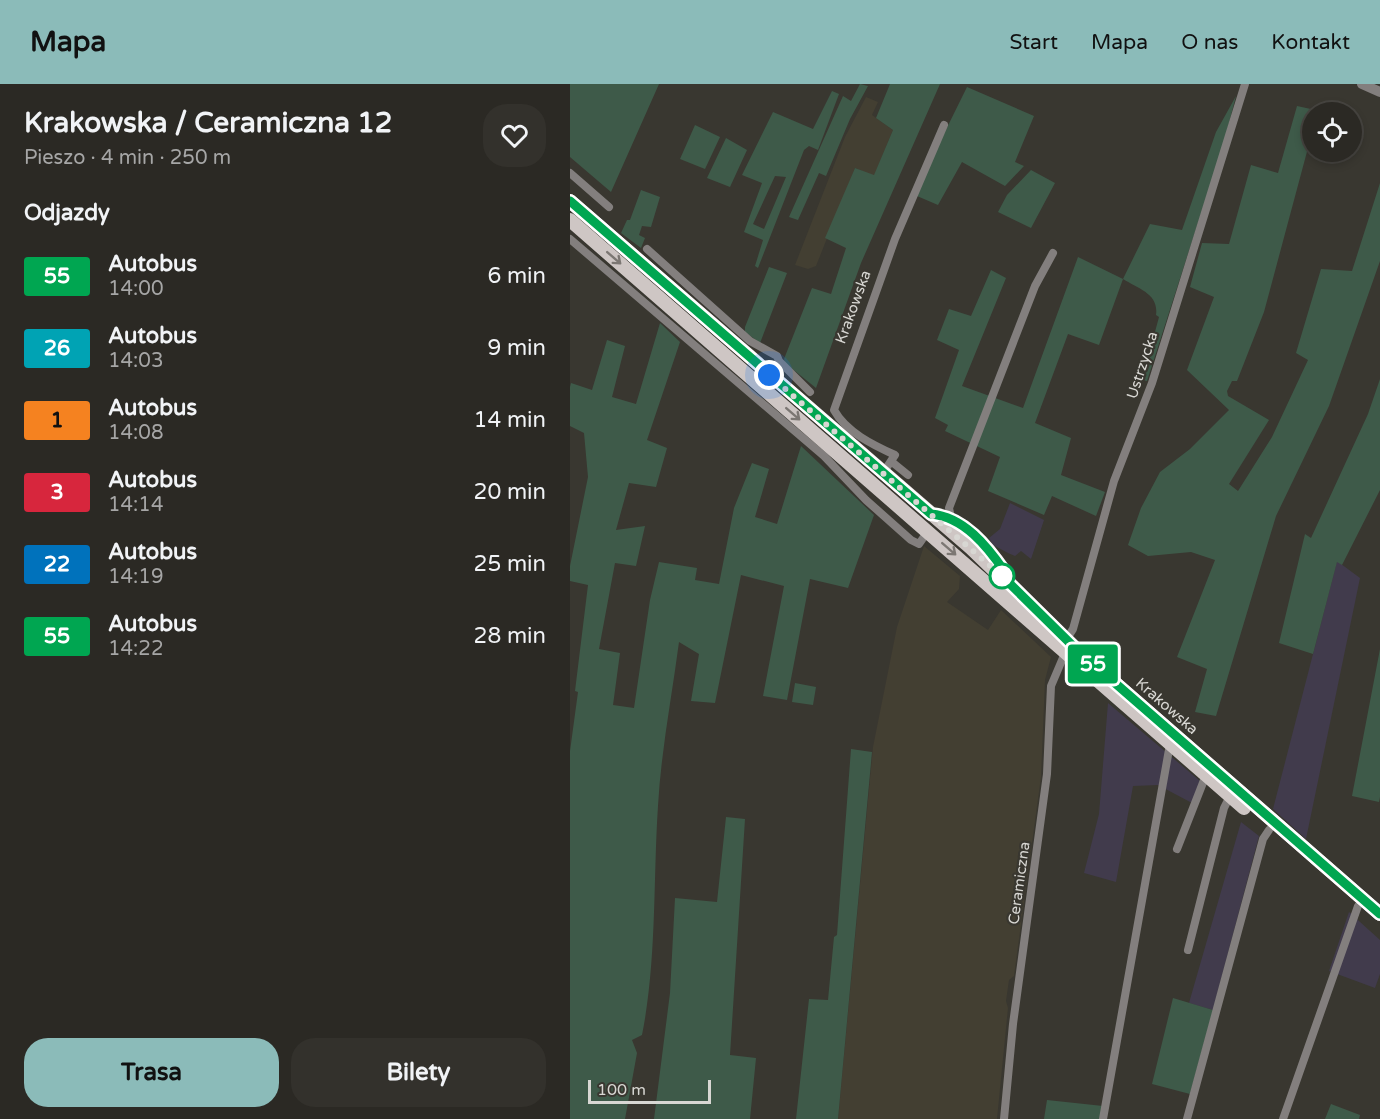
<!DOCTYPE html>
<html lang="pl">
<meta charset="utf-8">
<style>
:root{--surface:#2b2924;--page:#33312c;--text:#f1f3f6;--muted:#a6a6a6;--line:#474541;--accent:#8bbbb9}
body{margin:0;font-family:"Varela Round",sans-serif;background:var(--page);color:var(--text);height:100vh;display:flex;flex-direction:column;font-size:22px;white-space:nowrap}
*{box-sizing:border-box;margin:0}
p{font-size:20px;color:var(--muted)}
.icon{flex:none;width:33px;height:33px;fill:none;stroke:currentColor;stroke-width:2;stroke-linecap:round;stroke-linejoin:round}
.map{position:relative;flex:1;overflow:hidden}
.drawer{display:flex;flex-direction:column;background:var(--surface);width:570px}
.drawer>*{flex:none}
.badge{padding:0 12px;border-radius:4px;font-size:21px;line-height:39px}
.controls{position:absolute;left:732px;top:18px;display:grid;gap:12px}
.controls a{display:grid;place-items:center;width:60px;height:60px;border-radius:50%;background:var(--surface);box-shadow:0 3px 9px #0003,0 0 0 2px var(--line);font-size:30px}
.scale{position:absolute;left:18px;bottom:15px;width:123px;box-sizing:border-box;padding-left:6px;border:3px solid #d8d7d3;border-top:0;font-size:16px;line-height:21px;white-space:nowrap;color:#d8d7d3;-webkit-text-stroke:4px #393730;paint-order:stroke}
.you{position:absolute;width:30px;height:30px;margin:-15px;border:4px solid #fff;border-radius:50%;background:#1a73e8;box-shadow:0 0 0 9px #1a73e833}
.map>.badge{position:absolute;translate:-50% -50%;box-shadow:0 0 0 3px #fff}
h2{padding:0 24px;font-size:22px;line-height:54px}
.round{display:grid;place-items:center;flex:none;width:63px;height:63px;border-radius:24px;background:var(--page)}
.headline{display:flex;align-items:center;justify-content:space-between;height:102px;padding:0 24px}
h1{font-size:28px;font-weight:700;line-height:45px}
.primary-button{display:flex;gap:12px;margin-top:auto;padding:12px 24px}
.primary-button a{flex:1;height:69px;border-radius:24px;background:var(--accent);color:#111;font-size:24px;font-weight:700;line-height:69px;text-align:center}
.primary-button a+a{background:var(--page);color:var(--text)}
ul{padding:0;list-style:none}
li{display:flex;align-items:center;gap:18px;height:72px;padding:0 24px}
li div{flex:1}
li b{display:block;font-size:22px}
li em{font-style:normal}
li .badge{min-width:66px;font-weight:700;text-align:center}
header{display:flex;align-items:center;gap:36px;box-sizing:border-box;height:84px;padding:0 30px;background:var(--accent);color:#111}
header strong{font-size:28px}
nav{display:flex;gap:33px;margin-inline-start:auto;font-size:21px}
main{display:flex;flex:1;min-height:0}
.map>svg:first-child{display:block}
.commercial{fill:#413b4c}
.built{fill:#433f32}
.green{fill:#3e5a49;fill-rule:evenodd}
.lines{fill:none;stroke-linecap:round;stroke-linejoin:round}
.minor{stroke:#837f7e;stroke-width:8}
.tertiary{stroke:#837f7e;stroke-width:10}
.primary{stroke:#cec6c4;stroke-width:14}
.oneway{stroke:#7c7773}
.line-casing{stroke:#fff;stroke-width:14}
.line{stroke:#00a651;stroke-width:9}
.walk{stroke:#d8d7d3;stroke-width:6;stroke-dasharray:0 10.8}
.stop-dot{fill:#fff;stroke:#00a651;stroke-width:3}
.labels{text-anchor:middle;stroke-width:4.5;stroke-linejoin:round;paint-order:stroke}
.street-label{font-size:15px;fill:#d8d7d3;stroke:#393730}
</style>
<header>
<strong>Mapa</strong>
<nav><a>Start</a><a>Mapa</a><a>O nas</a><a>Kontakt</a></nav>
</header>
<main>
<section class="drawer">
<div class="headline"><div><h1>Krakowska / Ceramiczna 12</h1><p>Pieszo · 4 min · 250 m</p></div><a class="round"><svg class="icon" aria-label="heart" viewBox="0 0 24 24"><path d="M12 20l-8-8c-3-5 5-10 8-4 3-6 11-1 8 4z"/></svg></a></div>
<h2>Odjazdy</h2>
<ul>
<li><span class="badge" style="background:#00a651;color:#fff">55</span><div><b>Autobus</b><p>14:00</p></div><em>6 min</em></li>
<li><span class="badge" style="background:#00a3b4;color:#fff">26</span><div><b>Autobus</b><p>14:03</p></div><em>9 min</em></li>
<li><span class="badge" style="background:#f58220;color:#111">1</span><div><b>Autobus</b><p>14:08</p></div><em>14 min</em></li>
<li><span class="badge" style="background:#d7263d;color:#fff">3</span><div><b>Autobus</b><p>14:14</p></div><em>20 min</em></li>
<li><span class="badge" style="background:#0072bc;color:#fff">22</span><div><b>Autobus</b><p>14:19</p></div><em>25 min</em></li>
<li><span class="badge" style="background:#00a651;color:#fff">55</span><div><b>Autobus</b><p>14:22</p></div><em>28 min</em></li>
</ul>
<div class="primary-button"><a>Trasa</a><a>Bilety</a></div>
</section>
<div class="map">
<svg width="810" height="1035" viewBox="0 0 810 1035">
<rect width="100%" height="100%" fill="#393730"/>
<!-- commercial -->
<path class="commercial" d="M 440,419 L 474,436 L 461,475 L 451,467 L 445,472 L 438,469 L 423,461 L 419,454 L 430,445 Z
M 767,477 L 790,494 L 736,755 L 703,725 Z
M 538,619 L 630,697 L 622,719 L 588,701 L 563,702 L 546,798 L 514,789 L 529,730 Z
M 671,738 L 689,752 L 643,926 L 619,919 Z
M 779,828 L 810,856 L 810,890 L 805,904 L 759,887 Z"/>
<!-- built -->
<path class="built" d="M 296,13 L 308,18 L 302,31 L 323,46 L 304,92 L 285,84 L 246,182 L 238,185 L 225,181 L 275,53 Z
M 354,462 L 390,492 L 389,505 L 377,518 L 418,546 L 431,526 L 481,573 L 475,596 L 471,693 L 444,892 L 439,896 L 436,917 L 438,924 L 427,1035 L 268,1035 L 303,663 L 327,543 Z"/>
<!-- green -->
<path class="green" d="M 0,0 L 89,0 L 41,108 L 0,73 Z
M 290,0 L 298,2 L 280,35 L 256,92 L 249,89 L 228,136 L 219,133 L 273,12 L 281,17 Z
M 320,0 L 370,0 L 291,179 L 246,304 L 215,279 L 214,275 L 242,204 L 261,210 L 276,164 L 255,154 L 285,84 L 304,91 L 323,46 L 306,34 Z
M 397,3 L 464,32 L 445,78 L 454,82 L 435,102 L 392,78 L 368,121 L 347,112 L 361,76 Z
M 262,7 L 269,10 L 248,66 L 239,62 L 234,66 L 188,184 L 185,182 L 193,156 L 174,148 L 192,99 L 172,91 L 203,28 L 243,45 ZM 205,92 L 216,93 L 194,145 L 183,140 Z
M 666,12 L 654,58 L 577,297 L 572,296 L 589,233 L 586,231 C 589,210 569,205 553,195 L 529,261 L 498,250 L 465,339 L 501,354 L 491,391 L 535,408 L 526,432 L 482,412 L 474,431 L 418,407 L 430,373 L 375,347 L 378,341 L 365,334 L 389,266 L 367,256 L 379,225 L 401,232 L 421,186 L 436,194 L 392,302 L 453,324 L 508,173 L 553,195 L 580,140 L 612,146 L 646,48 Z
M 727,22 L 750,27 L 742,28 L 742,49 L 694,228 L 667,297 L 662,297 L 657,307 L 658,312 L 699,336 L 659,400 L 668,407 L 702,353 L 738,276 L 726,269 L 751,185 L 782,187 L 810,99 L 810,177 L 759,322 L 706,432 L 646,632 L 625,628 L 637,585 L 607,573 L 645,476 L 621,468 L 578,472 L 558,461 L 571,424 L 590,388 L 620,365 L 659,326 L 617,286 L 644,213 L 620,203 L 632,159 L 659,160 L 681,81 L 708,89 Z
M 125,41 L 150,53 L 135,85 L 110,75 Z
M 156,54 L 177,66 L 160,103 L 137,94 Z
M 461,86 L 485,99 L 461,144 L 428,128 L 437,111 Z
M 71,106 L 90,113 L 81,143 L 72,142 L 69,151 L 75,154 L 71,164 L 51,149 L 57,136 L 60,136 Z
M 199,183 L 217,189 L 190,259 L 175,248 L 175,243 Z
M 90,239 L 110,258 L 77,356 L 97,364 L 86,403 L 59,399 L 46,446 L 75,442 L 66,482 L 45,479 L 29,565 L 50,569 L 43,621 L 64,624 L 80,516 L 89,478 L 127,484 L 125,496 L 149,500 L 164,424 L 182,379 L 199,385 L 185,433 L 207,440 L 231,362 L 304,431 L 278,504 L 240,495 L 217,616 L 193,612 L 214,502 L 171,491 L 145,619 L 121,617 L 129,570 L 109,558 C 102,612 91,667 88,722 C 83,798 87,876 72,951 L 62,956 L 67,969 L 55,1035 L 0,1035 L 0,667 L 8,608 L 5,607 L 18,501 L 0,497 L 0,482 L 18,393 L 14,349 L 0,342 L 0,303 L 1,299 L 22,306 L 37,256 L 55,262 L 42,313 L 66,320 Z
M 810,295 L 810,406 L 772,481 L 767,478 L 743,570 L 709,559 L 735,450 L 741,454 L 798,330 Z
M 810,565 L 810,713 L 809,718 L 782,712 Z
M 225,599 L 246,603 L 243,621 L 222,618 Z
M 281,665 L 302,668 L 268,1035 L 226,1035 L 239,915 L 258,916 L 264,853 L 267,851 Z
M 156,733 L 175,735 L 160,971 L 186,974 L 180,1035 L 84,1035 L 100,909 L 105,814 L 147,818 Z
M 603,914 L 643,926 L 620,1010 L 582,1000 Z
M 477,1016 L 533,1022 L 530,1035 L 474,1035 Z
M 761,1020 L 790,1031 L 789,1035 L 755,1035 Z"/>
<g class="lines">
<!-- minor -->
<path class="minor" d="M 0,89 L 39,123
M 0,155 L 254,372 L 296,416 L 341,456 L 349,460 L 358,447
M 77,165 L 180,257 L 207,272 L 209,277 L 199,291
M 209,277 L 240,308
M 322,378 L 338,391
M 313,389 L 325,371 C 303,361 276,348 264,326 L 325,155 L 374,41
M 381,434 L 379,424 L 465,202 L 483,169
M 607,765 L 636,691
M 618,866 L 654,724 L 660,712
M 434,1035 L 443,940 L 477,690 L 481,602 L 495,569 L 496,556 L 503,545 L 544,397 L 582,299 L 675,0
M 533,1035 L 600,660
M 617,1035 L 693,755 L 699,746
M 713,1035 L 788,822"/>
<!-- tertiary -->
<path class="tertiary" d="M 792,0 L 810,8"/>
<!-- primary -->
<path class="primary" d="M 0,117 L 401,464 L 506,565 L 810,830
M 0,136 L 674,724"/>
</g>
<!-- one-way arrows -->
<defs><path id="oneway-shaft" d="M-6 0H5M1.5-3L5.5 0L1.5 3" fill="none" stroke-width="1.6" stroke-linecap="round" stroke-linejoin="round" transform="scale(1.5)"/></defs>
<g class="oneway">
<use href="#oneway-shaft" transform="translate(44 174) rotate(41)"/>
<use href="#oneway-shaft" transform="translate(223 330) rotate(41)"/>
<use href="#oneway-shaft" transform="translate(379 465) rotate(41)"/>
</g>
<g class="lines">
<!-- line casing -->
<g class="line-casing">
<path id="line" d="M 0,117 L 361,430 C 394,433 417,462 435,488 L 432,492 L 506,565 L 810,830"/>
</g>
<!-- line -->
<use href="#line" class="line"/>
<!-- walk -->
<path class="walk" d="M 199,291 L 432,492"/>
</g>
<!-- markers -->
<circle class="stop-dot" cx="432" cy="492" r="12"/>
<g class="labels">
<!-- street labels -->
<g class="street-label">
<text transform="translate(283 223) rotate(-70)" y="5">Krakowska</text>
<text transform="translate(572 281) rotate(-72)" y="5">Ustrzycka</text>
<text transform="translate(597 622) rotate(41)" y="5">Krakowska</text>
<text transform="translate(449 799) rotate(-82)" y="5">Ceramiczna</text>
</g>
</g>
</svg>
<div class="controls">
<a><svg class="icon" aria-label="locate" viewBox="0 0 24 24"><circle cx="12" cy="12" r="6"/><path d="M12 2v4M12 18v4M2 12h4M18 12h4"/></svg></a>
</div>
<div class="scale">100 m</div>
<div class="you" style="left:199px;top:291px"></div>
<b class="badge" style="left:523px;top:580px;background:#00a651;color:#fff">55</b>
</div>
</main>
